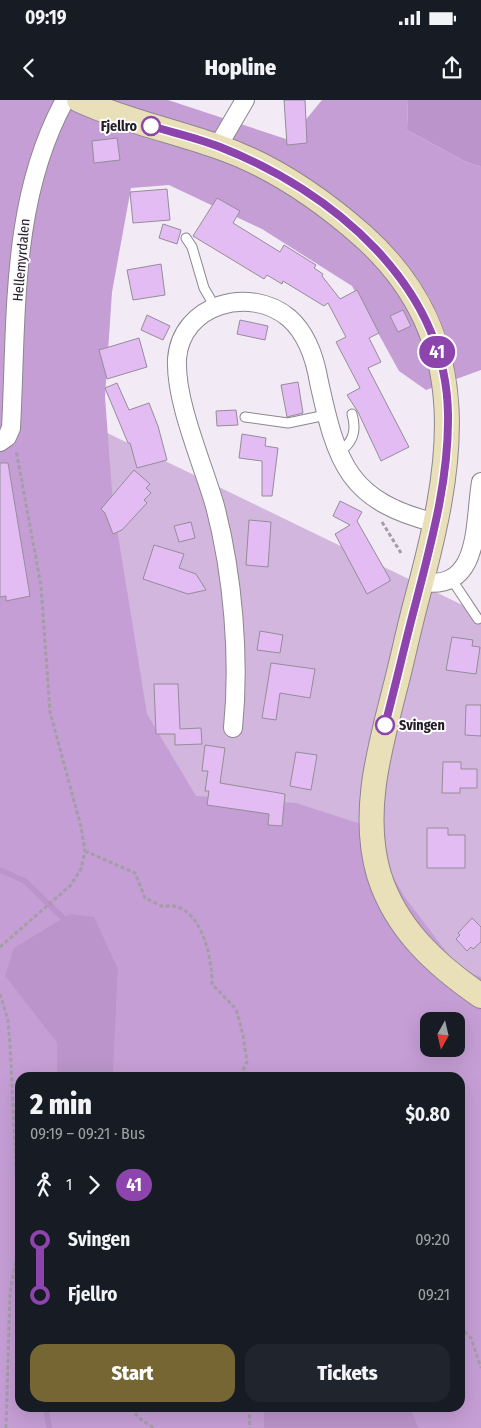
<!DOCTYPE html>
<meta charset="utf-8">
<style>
:root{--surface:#171b24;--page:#20242c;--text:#f1f3f6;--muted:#9ea1a6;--accent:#766634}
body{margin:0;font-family:"Fira Sans Condensed",sans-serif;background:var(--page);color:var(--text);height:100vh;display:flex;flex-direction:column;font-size:19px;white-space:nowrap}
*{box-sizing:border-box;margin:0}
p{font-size:16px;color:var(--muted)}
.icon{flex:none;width:28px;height:28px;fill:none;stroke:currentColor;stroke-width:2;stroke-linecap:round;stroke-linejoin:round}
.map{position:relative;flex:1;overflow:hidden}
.details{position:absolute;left:15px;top:972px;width:450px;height:340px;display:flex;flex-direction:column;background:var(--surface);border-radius:15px;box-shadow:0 5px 20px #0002}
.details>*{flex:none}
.badge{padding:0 10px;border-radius:16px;font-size:18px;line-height:32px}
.needle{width:32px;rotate:188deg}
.tools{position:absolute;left:420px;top:912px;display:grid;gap:10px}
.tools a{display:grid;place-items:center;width:45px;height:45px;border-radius:10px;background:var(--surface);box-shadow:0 5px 20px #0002;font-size:25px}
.map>.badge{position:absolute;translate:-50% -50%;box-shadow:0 0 0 2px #fff}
.legs{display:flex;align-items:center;gap:8px;height:55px;padding:0 15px;font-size:16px}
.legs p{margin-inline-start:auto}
.overview{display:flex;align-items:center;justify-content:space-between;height:85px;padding:0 15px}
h1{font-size:28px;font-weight:800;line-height:38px}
.button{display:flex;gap:10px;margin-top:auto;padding:10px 15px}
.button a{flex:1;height:58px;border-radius:15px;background:var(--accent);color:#fff;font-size:20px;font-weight:800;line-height:58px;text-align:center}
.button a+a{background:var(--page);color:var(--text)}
ul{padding:0 15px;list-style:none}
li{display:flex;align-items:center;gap:18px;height:55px;font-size:19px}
li i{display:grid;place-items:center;width:8px;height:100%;margin:0 6px;background:currentColor}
li i::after{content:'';width:12px;height:12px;margin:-6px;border:4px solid;border-radius:50%;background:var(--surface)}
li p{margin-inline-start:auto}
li:first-child i{background:linear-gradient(#0000 50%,currentColor 0)}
li:last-child i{background:linear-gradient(currentColor 50%,#0000 0)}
.status{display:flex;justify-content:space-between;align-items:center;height:35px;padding:0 25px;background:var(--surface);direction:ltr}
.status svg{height:14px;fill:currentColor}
header{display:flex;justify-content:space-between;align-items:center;height:65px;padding:0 15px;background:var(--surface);font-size:22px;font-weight:800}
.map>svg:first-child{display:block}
.green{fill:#d2b6de;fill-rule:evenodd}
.forest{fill:#c59ed5;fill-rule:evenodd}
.water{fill:#ba94ca}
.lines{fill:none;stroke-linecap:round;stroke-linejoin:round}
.stream{stroke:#ba94ca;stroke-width:5.5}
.building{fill:#e3bcf4;stroke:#948d97}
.lane-casing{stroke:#8d8690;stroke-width:11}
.street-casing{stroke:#8d8690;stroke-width:20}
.secondary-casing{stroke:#8d8690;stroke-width:26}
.path{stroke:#a39ea6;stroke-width:3;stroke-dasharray:4 2.5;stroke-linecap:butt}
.lane{stroke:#fff;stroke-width:9}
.street{stroke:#fff;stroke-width:18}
.secondary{stroke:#e9e0ba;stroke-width:24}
.line-1-casing{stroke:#fff;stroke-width:11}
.line-1{stroke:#8e44ad;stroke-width:8}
.stop-1-dot{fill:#fff;stroke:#8e44ad;stroke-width:2.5}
.labels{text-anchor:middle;stroke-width:4;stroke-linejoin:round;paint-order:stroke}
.stop-label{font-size:14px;font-weight:bold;fill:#222024;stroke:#fdfafe;text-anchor:end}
.street-label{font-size:14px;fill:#222024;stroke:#fdfafe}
</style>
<div class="status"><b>09:19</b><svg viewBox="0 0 49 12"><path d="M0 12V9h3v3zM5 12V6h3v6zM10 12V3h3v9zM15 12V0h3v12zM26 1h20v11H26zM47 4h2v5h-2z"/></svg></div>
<header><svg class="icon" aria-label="back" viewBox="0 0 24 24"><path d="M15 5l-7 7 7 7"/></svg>Hopline<svg class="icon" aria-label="share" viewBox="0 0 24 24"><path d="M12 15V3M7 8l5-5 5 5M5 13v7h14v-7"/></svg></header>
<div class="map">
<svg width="481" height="1328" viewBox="0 0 481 1328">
<rect width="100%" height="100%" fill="#f2ebf5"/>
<!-- green -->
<path class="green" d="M 0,281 L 481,514 L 481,1328 L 0,1328 ZM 429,921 L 456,921 L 456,949 L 429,949 ZM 20,978 L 460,978 L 460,1308 L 20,1308 Z"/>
<!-- forest -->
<path class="forest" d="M 0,0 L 168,0 L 289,40 L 322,0 L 408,0 L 407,30 L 466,62 L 481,67 L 481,270 L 426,290 L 399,271 L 352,186 L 262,129 L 169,85 L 131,88 L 112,192 L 105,297 L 113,404 L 147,614 L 196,696 L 296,703 L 364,725 L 404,796 L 460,870 L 481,877 L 481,1328 L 419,1328 L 410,1308 L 460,1308 L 460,978 L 113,977 L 118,869 L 70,814 L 5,876 L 57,943 L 57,977 L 20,978 L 20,1308 L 264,1308 L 264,1328 L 0,1328 ZM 429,921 L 456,921 L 456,949 L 429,949 Z"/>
<!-- water -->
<path class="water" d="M 408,0 L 481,0 L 481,67 L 466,62 L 407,30 Z
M 70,814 L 94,817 L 118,869 L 113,977 L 57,977 L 57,943 L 5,876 L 14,848 Z
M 264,1308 L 410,1308 L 419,1328 L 264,1328 Z"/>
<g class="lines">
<!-- stream -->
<path class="stream" d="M 0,770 L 25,781 L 64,819
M 46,1308 L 49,1328"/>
</g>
<!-- building -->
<path class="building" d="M 284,0 L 305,0 L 307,43 L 287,45 Z
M 117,38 L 120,60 L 94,63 L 92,41 Z
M 167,89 L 170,120 L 133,123 L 130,92 Z
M 217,98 L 240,111 L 233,123 L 280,152 L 284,145 L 316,165 L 314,168 L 323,174 L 322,176 L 340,199 L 357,190 L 379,233 L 369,238 L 381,262 L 368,268 L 409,347 L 381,361 L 358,312 L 347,295 L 360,288 L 336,242 L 346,237 L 328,203 L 324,206 L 283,181 L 282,184 L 267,175 L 264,179 L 193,136 Z
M 163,124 L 181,130 L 177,144 L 159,138 Z
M 161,164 L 165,195 L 133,200 L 127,170 Z
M 403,210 L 411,226 L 398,232 L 390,216 Z
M 147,215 L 170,226 L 163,240 L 141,230 Z
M 240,220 L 268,226 L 265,240 L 237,234 Z
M 139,238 L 147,267 L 107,279 L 99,250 Z
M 298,282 L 303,313 L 287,317 L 281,285 Z
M 117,283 L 129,310 L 149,303 L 158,326 L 167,360 L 137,368 L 130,343 L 128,343 L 105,288 Z
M 236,310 L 238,325 L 217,326 L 216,311 Z
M 242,334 L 266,338 L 265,346 L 278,348 L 272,396 L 262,396 L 262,361 L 239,358 Z
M 0,363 L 8,363 L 30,496 L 6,501 L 6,496 L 0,497 Z
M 134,370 L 150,384 L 146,388 L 151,393 L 144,400 L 147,403 L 122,430 L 113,434 L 105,413 L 101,409 Z
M 340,401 L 362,412 L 357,421 L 390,479 L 390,481 L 367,494 L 335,434 L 350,425 L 333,416 Z
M 249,420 L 271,422 L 268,467 L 246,465 Z
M 191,422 L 195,438 L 179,442 L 174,426 Z
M 154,445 L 184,454 L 179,468 L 196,474 L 206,490 L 188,494 L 143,479 Z
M 260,531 L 283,535 L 280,553 L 257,550 Z
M 452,537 L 473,540 L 472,546 L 480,547 L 476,574 L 446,570 Z
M 271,563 L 315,569 L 310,598 L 280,593 L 276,620 L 262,618 Z
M 154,584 L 178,584 L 180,629 L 201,628 L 202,644 L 175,645 L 175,634 L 156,634 Z
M 466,605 L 481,605 L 481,636 L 465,635 Z
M 205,645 L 225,648 L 220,683 L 285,694 L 282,726 L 268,725 L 269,714 L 207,705 L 209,691 L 205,691 L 208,671 L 202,671 Z
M 296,652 L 317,655 L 311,690 L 290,686 Z
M 443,662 L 461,662 L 461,669 L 477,669 L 477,688 L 460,688 L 460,693 L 442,693 Z
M 427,728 L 448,728 L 448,735 L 465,735 L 465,768 L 427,768 Z
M 472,818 L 481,827 L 481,842 L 473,849 L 471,847 L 467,851 L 456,839 L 460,835 L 458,833 Z"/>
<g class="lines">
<!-- lane casing -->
<g class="lane-casing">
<path id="lane" d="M 186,138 L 192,147 L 204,188 L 215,207
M 245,317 L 288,323 L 326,315
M 337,353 C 353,344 357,331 352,314
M 452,480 L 478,519"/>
</g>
<!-- street casing -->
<g class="street-casing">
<path id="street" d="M 218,46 L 245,0
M 0,342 L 7,337 L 11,328 C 17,217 10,100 65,0
M 422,482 C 481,491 474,424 481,382
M 233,628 C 240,558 233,475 215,406 C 203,364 175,302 177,259 C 181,204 250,185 289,218 C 307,234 315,258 319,282 C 337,364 348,401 436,423"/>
</g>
<!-- secondary casing -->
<g class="secondary-casing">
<path id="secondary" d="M 79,0 C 123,20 170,30 216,46 C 270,64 321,99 363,136 C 479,240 452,369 416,502 C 408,532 402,562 394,592 C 379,651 361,714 379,775 C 396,829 436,865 481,896"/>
</g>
<!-- path -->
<path class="path" d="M 382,422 L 401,453
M 85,751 L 135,773 L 145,798 C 150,800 156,804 162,806 C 166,807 170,805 174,806 C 203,812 212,859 212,884 L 236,909 L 243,935 L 247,962 L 239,978
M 0,847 L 71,785 L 81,769 L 85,751 L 81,727 L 50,612 L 41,486 L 16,350
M 0,894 L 8,920 L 10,945 L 20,1146
M 460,1227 L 471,1238 L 481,1268
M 131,1308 L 139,1318 L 154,1328
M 249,1308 L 250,1328
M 6,1328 L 10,1193 L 19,1145"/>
<!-- lane -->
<use href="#lane" class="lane"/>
<!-- street -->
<use href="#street" class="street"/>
<!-- secondary -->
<use href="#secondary" class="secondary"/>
</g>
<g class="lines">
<!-- line-1 casing -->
<g class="line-1-casing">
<path id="line-1" d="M 151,26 C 174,33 198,38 220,47 C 332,91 446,185 448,314 C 449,378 432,440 416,502 C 405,543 396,584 385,625"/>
</g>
<!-- line-1 -->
<use href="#line-1" class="line-1"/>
</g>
<!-- markers -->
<g class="stop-1-dot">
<circle cx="151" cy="26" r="9"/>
<circle cx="385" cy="625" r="9"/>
</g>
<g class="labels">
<!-- stop labels -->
<g class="stop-label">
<text x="137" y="31">Fjellro</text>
<text x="399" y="630" text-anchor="start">Svingen</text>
</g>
<!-- street labels -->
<g class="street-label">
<text transform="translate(21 160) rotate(-85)" y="5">Hellemyrdalen</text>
</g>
</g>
</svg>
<div class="tools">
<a><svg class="needle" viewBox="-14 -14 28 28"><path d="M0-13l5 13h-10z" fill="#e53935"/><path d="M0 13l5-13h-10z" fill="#9ea1a6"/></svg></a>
</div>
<b class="badge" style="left:437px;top:252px;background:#8e44ad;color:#fff">41</b>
<section class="details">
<div class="overview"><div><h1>2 min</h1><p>09:19 – 09:21 · Bus</p></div><b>$0.80</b></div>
<div class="legs"><svg class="icon" aria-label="walk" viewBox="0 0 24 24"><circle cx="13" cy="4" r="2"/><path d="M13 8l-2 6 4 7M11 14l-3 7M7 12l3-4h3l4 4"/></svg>1<svg class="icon" aria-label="forward" viewBox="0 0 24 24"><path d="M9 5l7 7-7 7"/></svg><b class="badge" style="background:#8e44ad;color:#fff">41</b></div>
<ul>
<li><i style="color:#8e44ad"></i><b>Svingen</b><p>09:20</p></li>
<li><i style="color:#8e44ad"></i><b>Fjellro</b><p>09:21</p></li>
</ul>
<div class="button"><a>Start</a><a>Tickets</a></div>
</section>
</div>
